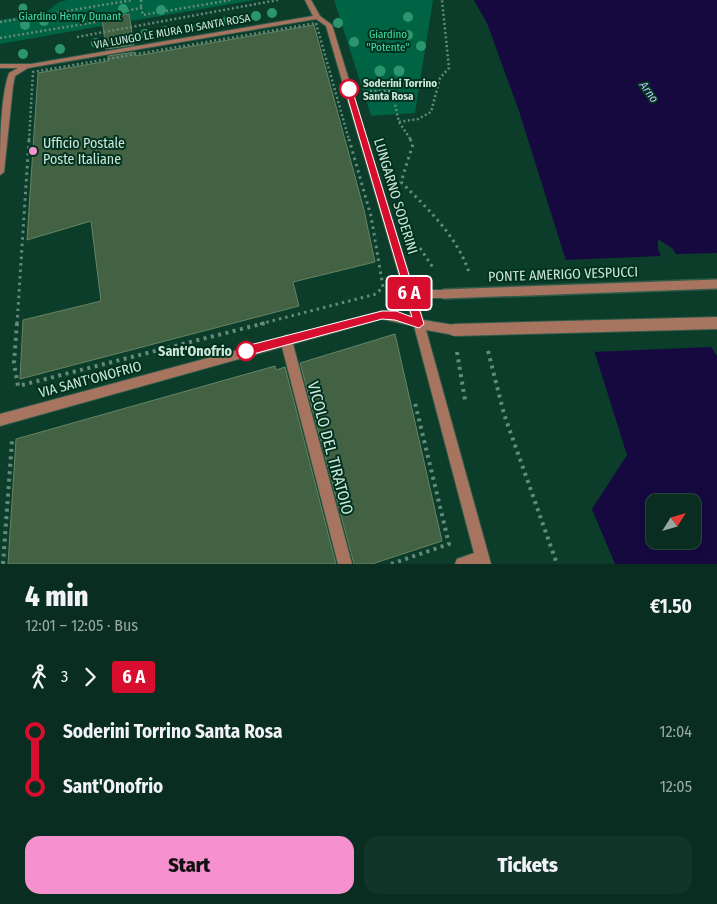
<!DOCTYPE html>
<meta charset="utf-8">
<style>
:root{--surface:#092d20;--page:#123529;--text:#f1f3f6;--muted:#99a8a5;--line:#29493e;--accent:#f790ce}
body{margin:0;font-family:"Fira Sans Condensed",sans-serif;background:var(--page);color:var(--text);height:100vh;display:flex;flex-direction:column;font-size:19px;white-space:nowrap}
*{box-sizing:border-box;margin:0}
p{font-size:16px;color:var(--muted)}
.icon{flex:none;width:28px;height:28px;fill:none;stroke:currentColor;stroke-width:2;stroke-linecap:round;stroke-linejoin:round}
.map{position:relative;height:564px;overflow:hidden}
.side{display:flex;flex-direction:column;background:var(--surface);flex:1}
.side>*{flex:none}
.badge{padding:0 10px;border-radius:4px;font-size:18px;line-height:32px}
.needle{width:32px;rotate:53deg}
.buttons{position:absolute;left:646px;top:494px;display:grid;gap:10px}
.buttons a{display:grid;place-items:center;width:55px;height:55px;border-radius:10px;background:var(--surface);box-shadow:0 2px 12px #0003,0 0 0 1px var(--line);font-size:25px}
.map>.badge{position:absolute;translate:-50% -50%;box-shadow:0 0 0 2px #fff}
.legs{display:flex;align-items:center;gap:8px;height:55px;padding:0 25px;font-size:16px}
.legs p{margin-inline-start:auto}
.summary{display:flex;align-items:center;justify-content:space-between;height:85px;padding:0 25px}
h1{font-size:28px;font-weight:800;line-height:38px}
.cta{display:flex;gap:10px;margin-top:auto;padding:10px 25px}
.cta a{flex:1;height:58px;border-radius:15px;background:var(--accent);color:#111;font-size:20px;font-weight:800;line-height:58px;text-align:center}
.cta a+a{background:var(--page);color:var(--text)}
ul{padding:0 25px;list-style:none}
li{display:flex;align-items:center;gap:18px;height:55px;font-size:19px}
li i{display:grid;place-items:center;width:8px;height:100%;margin:0 6px;background:currentColor}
li i::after{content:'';width:12px;height:12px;margin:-6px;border:4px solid;border-radius:50%;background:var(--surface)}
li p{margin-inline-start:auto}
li:first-child i{background:linear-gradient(#0000 50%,currentColor 0)}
li:last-child i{background:linear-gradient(currentColor 50%,#0000 0)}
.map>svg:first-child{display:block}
.green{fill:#006344}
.water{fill:#150940;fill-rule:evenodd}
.pier{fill:#0c3c2a}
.building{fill:#436143;stroke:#658564}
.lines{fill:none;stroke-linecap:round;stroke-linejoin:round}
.minor-casing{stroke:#2f5b4a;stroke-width:2}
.path-far2{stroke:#658a7b;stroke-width:2.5;stroke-dasharray:2 2.5;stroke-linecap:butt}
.path-far1{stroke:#658a7b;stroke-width:3;stroke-dasharray:2.5 4;stroke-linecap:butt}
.path{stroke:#658a7b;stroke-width:4;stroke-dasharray:3 4.5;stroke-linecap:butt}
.minor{fill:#a7745f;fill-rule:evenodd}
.minor-bridge-far1-casing{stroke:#2f5b4a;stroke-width:12;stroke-linecap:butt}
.minor-bridge-casing{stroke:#2f5b4a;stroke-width:14;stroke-linecap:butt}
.minor-bridge-far1{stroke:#a7745f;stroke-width:9}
.minor-bridge{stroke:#a7745f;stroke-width:12}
.tree{fill:#2b966e}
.line-1{fill:#d70e2d;stroke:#fff}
.stop-1-dot{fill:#fff;stroke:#d70e2d;stroke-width:2.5}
.poi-dot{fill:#f790ce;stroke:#003220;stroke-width:2}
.labels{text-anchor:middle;stroke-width:4;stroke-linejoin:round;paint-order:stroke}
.far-park-label{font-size:11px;fill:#44dfa6;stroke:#003220}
.far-street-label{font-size:11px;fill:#cee6d9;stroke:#003220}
.far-stop-label{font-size:11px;font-weight:bold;fill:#cee6d9;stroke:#003220;text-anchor:start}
.far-water-label{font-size:12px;font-style:italic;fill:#bfc0f6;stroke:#003220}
.poi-label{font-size:14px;fill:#cee6d9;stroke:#003220;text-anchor:start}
.street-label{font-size:14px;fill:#cee6d9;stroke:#003220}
.stop-label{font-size:14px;font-weight:bold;fill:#cee6d9;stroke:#003220;text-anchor:end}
.near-street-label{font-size:16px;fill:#cee6d9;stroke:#003220}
</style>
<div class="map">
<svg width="717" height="564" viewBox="0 0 717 564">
<rect width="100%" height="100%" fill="#0c3c2a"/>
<!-- green -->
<path class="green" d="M 67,0 L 255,0 L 131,21 L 129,14 L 102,19 L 102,26 L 0,44 L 0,20 L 45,13 L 59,2 Z
M 334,0 L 433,0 L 415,113 L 371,116 Z"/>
<!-- water -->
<path class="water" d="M 474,0 L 717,0 L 717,564 L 615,564 L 592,509 L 627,455 L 519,111 L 487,23 ZM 655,502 L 692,502 L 692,540 L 655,540 Z"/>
<!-- pier -->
<path class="pier" d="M 658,239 L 672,248 L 676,254 L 717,253 L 717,356 L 711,347 L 592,352 L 563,260 L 661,256 L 658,249 Z"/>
<!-- building -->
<path class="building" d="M 129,14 L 134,45 L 106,49 L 102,19 Z
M 314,25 L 364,210 L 375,262 L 293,282 L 299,306 L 20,379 L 23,320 L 101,301 L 91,221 L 27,240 L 38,73 L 108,61 L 108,56 L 135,52 L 136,56 Z
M 395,334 L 442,541 L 372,564 L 354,564 L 300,363 Z
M 275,366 L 276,370 L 285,367 L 336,564 L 8,564 L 16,439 Z"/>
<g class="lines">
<!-- minor casing -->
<g class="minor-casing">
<path id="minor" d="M 305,0 L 311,0 L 320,16 L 332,25 L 414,290 L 443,290 L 447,291 L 448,294 L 447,297 L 443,298 L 416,298 L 423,320 L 454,325 L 458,327 L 459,330 L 458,333 L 454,335 L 426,330 L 491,564 L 455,564 L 457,559 L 474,553 L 414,326 L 382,319 L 293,344 L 352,564 L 338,564 L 282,347 L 0,426 L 0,414 L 282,338 L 286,335 L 288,336 L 382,311 L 411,316 L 326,26 L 316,19 L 28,68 L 15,76 L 13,86 L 4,172 L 0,175 C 0,148 0,98 9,73 L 18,68 L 0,68 L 0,64 L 31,64 L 313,16 Z"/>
</g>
<!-- path-far2 -->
<path class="path-far2" d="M 141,0 L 141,8
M 0,22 L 133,0
M 77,37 L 278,0
M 0,38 L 96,22 L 95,17 L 141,8 L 143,15 L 231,0
M 370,91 L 392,91 L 399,122 L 411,140
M 399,122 L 418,119 L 431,112 L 440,78 L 449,68 L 442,0
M 29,140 L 33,72 L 316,23 L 349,140"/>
<!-- path-far1 -->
<path class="path-far1" d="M 410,139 L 413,144 L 401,182 C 428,209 456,235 469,272
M 420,248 L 434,269
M 17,324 L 29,139
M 260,324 L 376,294 L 383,287 L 371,216 L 349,139"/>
<!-- path -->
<path class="path" d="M 17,323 L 14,363 L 18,386 L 265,323
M 488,351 L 504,414 L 557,564
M 457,352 L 465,400
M 3,564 L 12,440
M 391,564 L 449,544 L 415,403"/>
<!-- minor -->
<use href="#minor" class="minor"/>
<!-- minor-bridge-far1 casing -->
<g class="minor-bridge-far1-casing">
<path id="minor-bridge-far1" d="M 443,294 L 717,284
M 685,324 L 717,323"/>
</g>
<!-- minor-bridge casing -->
<g class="minor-bridge-casing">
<path id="minor-bridge" d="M 454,330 L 717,323"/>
</g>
<!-- minor-bridge-far1 -->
<use href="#minor-bridge-far1" class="minor-bridge-far1"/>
<!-- minor-bridge -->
<use href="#minor-bridge" class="minor-bridge"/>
</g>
<!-- trees -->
<g class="tree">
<circle cx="23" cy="8" r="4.5"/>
<circle cx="123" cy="9" r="5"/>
<circle cx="161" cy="10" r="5"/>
<circle cx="272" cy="13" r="5"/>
<circle cx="256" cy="16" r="5"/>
<circle cx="408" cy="17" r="5"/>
<circle cx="44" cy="21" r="5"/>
<circle cx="227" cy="21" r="5"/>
<circle cx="338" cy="23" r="5"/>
<circle cx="25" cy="25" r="5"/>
<circle cx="199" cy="26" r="5"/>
<circle cx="166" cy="31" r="5"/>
<circle cx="145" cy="34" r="5"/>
<circle cx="408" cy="35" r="5"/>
<circle cx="126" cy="38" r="5"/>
<circle cx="354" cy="42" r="5"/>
<circle cx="96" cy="43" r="5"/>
<circle cx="421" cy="46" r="5"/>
<circle cx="60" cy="49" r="5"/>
<circle cx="23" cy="54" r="5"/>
<circle cx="380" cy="71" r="5.5"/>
<circle cx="399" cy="71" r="5.5"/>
</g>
<!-- line-1 -->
<path class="line-1" d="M 349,87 L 352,89 L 424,324 L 419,328 L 395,320 L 382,319 L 246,356 L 242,355 L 242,348 L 246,346 L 382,311 L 396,311 L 412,317 L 345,89 Z"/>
<!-- markers -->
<g class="stop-1-dot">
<circle cx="349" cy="89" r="9"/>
<circle cx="246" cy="351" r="9"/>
</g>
<circle class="poi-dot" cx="33" cy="151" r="5"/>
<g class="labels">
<!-- far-park labels -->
<g class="far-park-label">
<text x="70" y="20">Giardino Henry Dunant</text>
<text x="388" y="38">Giardino<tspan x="388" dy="13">"Potente"</tspan></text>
</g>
<!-- far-street labels -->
<g class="far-street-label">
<text transform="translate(172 31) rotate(-10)" y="4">VIA LUNGO LE MURA DI SANTA ROSA</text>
</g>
<!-- far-stop labels -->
<g class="far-stop-label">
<text x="363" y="87">Soderini Torrino<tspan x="363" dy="13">Santa Rosa</tspan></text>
</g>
<!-- far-water labels -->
<g class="far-water-label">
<text transform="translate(649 92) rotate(54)" y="4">Arno</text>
</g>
<!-- poi labels -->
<g class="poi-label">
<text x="43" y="148">Ufficio Postale<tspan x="43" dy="16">Poste Italiane</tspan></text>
</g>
<!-- street labels -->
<g class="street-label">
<text transform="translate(396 196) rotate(73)" y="5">LUNGARNO SODERINI</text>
<text transform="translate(563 274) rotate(-2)" y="5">PONTE AMERIGO VESPUCCI</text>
<text transform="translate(90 379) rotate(-15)" y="5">VIA SANT'ONOFRIO</text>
</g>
<!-- stop labels -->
<g class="stop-label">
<text x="232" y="356">Sant'Onofrio</text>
</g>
<!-- near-street labels -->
<g class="near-street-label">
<text transform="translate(331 448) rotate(75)" y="6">VICOLO DEL TIRATOIO</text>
</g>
</g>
</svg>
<div class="buttons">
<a><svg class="needle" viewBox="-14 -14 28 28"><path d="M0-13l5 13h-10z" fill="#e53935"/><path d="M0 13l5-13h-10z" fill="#99a8a5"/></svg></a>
</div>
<b class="badge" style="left:409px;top:293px;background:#d70e2d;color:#fff">6 A</b>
</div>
<section class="side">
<div class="summary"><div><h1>4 min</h1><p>12:01 – 12:05 · Bus</p></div><b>€1.50</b></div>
<div class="legs"><svg class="icon" aria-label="walk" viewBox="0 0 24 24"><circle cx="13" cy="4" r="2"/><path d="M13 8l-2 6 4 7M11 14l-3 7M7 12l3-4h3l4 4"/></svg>3<svg class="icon" aria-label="forward" viewBox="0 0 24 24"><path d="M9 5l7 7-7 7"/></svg><b class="badge" style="background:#d70e2d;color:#fff">6 A</b></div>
<ul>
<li><i style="color:#d70e2d"></i><b>Soderini Torrino Santa Rosa</b><p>12:04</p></li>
<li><i style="color:#d70e2d"></i><b>Sant'Onofrio</b><p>12:05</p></li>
</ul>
<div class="cta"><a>Start</a><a>Tickets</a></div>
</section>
